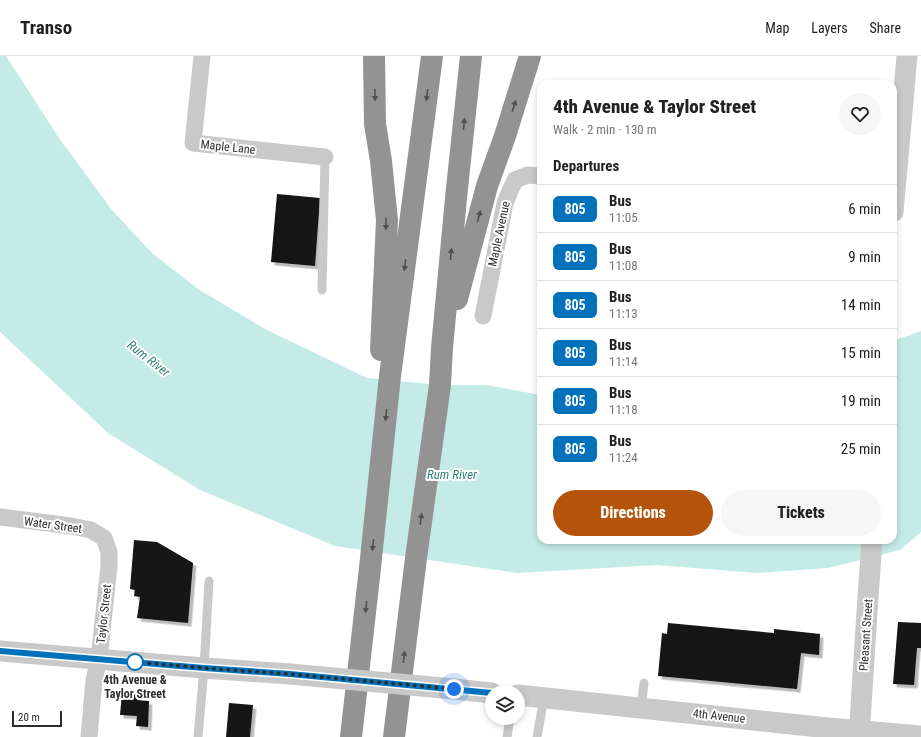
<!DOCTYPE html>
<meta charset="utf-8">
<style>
:root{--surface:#fff;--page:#f6f6f6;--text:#222;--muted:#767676;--line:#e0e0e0;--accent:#b45309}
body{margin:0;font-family:"Roboto Condensed",sans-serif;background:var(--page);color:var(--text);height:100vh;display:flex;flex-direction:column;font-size:15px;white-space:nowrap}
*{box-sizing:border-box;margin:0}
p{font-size:13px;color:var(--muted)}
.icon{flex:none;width:22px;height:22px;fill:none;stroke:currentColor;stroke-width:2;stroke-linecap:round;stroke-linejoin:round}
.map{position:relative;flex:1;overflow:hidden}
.drawer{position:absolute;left:537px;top:24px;width:360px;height:464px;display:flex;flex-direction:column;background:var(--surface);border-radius:12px;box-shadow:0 2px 6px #0003}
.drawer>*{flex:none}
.badge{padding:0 8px;border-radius:6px;font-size:14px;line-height:26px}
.tools{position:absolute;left:485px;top:629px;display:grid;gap:8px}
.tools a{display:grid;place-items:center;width:40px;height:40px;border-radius:50%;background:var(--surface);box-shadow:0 2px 6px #0003;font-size:20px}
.scale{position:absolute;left:12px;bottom:10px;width:50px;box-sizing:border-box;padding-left:4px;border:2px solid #2c2c2c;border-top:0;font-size:11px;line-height:14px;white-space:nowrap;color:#2c2c2c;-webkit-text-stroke:3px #fff;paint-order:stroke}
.you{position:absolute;width:20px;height:20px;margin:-10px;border:3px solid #fff;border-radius:50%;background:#1a73e8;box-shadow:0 0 0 6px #1a73e833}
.map>.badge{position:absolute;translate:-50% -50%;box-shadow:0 0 0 2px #fff}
h2{padding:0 16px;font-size:15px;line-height:36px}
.round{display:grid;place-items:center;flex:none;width:42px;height:42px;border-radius:21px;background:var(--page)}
.summary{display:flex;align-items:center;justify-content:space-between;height:68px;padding:0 16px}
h1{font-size:19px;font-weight:800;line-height:30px}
.action{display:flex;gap:8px;margin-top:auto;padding:8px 16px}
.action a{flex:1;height:46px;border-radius:24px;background:var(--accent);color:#fff;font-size:16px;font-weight:800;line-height:46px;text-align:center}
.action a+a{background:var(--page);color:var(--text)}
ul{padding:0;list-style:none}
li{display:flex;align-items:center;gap:12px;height:48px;padding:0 16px;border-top:1px solid var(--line)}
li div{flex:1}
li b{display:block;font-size:15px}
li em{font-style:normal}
li .badge{min-width:44px;font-weight:700;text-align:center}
header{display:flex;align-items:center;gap:24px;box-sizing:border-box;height:56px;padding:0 20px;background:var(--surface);border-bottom:1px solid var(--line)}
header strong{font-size:19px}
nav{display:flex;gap:22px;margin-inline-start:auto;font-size:14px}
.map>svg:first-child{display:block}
.water{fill:#c4ebe8}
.building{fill:#131313;filter:url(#shadow)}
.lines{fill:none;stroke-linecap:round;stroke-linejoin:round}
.service{stroke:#c9c9c9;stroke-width:9}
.minor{stroke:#c9c9c9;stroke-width:17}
.tertiary{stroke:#c9c9c9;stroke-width:21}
.motorway{stroke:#939393;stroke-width:22}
.tertiary-bridge{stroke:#c9c9c9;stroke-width:21}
.oneway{fill:#505050}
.line-casing{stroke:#fff;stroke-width:9}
.line{stroke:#0072bc;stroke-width:6}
.walk{stroke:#2c2c2c;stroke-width:4;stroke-dasharray:0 7.2}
.stop-dot{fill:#fff;stroke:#0072bc;stroke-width:2}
.labels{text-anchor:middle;stroke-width:4;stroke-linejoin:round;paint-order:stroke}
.street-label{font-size:12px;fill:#2c2c2c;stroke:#fff}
.stop-label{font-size:12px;font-weight:bold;fill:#2c2c2c;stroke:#fff}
.water-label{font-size:13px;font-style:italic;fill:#35827c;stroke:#fff}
</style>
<header>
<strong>Transo</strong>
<nav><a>Map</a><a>Layers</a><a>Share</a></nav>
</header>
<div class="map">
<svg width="921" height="681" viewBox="0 0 921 681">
<defs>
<filter id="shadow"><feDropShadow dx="3.5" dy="3.5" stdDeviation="0" flood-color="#0004"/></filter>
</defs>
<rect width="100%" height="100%" fill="#fff"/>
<!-- water -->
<path class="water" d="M 0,0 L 6,0 L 59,82 L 112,154 L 152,197 L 198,233 L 267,274 L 367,322 L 440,329 L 487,329 L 541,339 L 541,484 L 893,484 L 893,285 L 921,275 L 921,476 L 900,494 L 828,512 L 757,517 L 657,509 L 517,517 L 335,490 L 200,434 L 108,377 L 0,276 Z"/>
<!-- building -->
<path class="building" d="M 277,138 L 320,142 L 315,210 L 271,206 Z
M 134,484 L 157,486 L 193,507 L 188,567 L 137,562 L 140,541 L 134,540 L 135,534 L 130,533 Z
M 898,566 L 921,567 L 921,592 L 917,592 L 914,629 L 893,628 Z
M 668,567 L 774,577 L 774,573 L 820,578 L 819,599 L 801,597 L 797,633 L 658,620 L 662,577 L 667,578 Z
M 122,637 L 137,638 L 137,644 L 149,645 L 148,671 L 136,670 L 137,660 L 120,659 Z
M 229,647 L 253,649 L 250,681 L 226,681 Z"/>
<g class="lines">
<!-- service -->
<path class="service" d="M 322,234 L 325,101
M 641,652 L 644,627
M 198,681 L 204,612 L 209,525
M 507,681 L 510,662
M 537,681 L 544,642"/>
<!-- minor -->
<path class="minor" d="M 202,0 L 193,87 L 325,101
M 483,260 L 505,147 L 510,135 L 515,124 L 528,119 L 541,120
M 0,461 L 71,470 L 91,474 L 104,482 L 109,496 L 109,510 L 99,603 L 94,624 L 89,681"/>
<!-- tertiary -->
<path class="tertiary" d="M 893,156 L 907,0
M 0,595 L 204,612 L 290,618
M 454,633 L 492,637
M 518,639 L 828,672 L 921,680
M 859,681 L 866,571 L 872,484"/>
<!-- motorway -->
<path class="motorway" d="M 374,0 L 375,68 L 381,105 L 387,164 L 381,294
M 457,243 L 487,130 L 505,80 L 530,0
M 351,681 L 370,512 L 390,320 L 432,0
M 394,681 L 416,502 L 440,329 L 442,292 L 456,142 L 471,0"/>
<!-- tertiary-bridge -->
<path class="tertiary-bridge" d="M 290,618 L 454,633"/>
</g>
<!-- one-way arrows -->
<defs><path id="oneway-solid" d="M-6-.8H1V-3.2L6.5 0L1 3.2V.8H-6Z"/></defs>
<g class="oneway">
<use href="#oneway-solid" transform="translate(375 39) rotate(89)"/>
<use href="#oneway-solid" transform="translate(427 39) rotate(97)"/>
<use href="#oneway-solid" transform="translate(514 50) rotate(-73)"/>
<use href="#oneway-solid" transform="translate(464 68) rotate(-84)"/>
<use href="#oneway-solid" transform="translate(479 160) rotate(-75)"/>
<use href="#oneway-solid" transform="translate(386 168) rotate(91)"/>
<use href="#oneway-solid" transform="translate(451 198) rotate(-85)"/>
<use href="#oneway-solid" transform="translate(405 209) rotate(97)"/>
<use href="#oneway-solid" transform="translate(386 359) rotate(96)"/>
<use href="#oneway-solid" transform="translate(421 463) rotate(-82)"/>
<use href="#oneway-solid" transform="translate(373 489) rotate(96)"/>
<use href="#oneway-solid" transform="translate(366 551) rotate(97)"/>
<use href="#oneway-solid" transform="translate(404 601) rotate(-83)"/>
</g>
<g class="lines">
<!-- line casing -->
<g class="line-casing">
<path id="line" d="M 0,595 L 204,612 L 290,618 L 492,637"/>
</g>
<!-- line -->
<use href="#line" class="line"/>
<!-- walk -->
<path class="walk" d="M 135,606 L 204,612 L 290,618 L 454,633"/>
</g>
<!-- markers -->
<circle class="stop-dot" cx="135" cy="606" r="8"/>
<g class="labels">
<!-- street labels -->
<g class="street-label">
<text transform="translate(228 91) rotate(6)" y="4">Maple Lane</text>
<text transform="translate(499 178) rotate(-78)" y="4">Maple Avenue</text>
<text transform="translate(53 469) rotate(8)" y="4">Water Street</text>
<text transform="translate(104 558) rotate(-84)" y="4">Taylor Street</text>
<text transform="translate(866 579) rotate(-86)" y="4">Pleasant Street</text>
<text transform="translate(719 660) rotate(6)" y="4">4th Avenue</text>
</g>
<!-- stop labels -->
<g class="stop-label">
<text x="135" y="628">4th Avenue &amp;<tspan x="135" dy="14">Taylor Street</tspan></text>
</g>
<!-- water labels -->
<g class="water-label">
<text transform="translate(149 302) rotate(38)" y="5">Rum River</text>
<text x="452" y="423">Rum River</text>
</g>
</g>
</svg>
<div class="tools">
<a><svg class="icon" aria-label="layers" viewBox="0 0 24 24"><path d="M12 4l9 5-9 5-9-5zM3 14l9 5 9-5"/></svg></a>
</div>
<div class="scale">20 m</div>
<div class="you" style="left:454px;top:633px"></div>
<section class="drawer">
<div class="summary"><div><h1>4th Avenue &amp; Taylor Street</h1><p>Walk · 2 min · 130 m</p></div><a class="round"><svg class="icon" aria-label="heart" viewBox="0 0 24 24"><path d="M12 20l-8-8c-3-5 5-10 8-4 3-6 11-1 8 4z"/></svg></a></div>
<h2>Departures</h2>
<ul>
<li><span class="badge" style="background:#0072bc;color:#fff">805</span><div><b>Bus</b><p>11:05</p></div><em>6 min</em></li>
<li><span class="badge" style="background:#0072bc;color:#fff">805</span><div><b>Bus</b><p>11:08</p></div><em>9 min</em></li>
<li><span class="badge" style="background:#0072bc;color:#fff">805</span><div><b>Bus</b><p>11:13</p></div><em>14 min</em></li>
<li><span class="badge" style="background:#0072bc;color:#fff">805</span><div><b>Bus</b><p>11:14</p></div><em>15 min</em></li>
<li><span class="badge" style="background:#0072bc;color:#fff">805</span><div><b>Bus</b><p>11:18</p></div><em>19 min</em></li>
<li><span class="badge" style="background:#0072bc;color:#fff">805</span><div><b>Bus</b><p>11:24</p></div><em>25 min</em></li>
</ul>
<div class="action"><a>Directions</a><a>Tickets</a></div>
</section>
</div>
